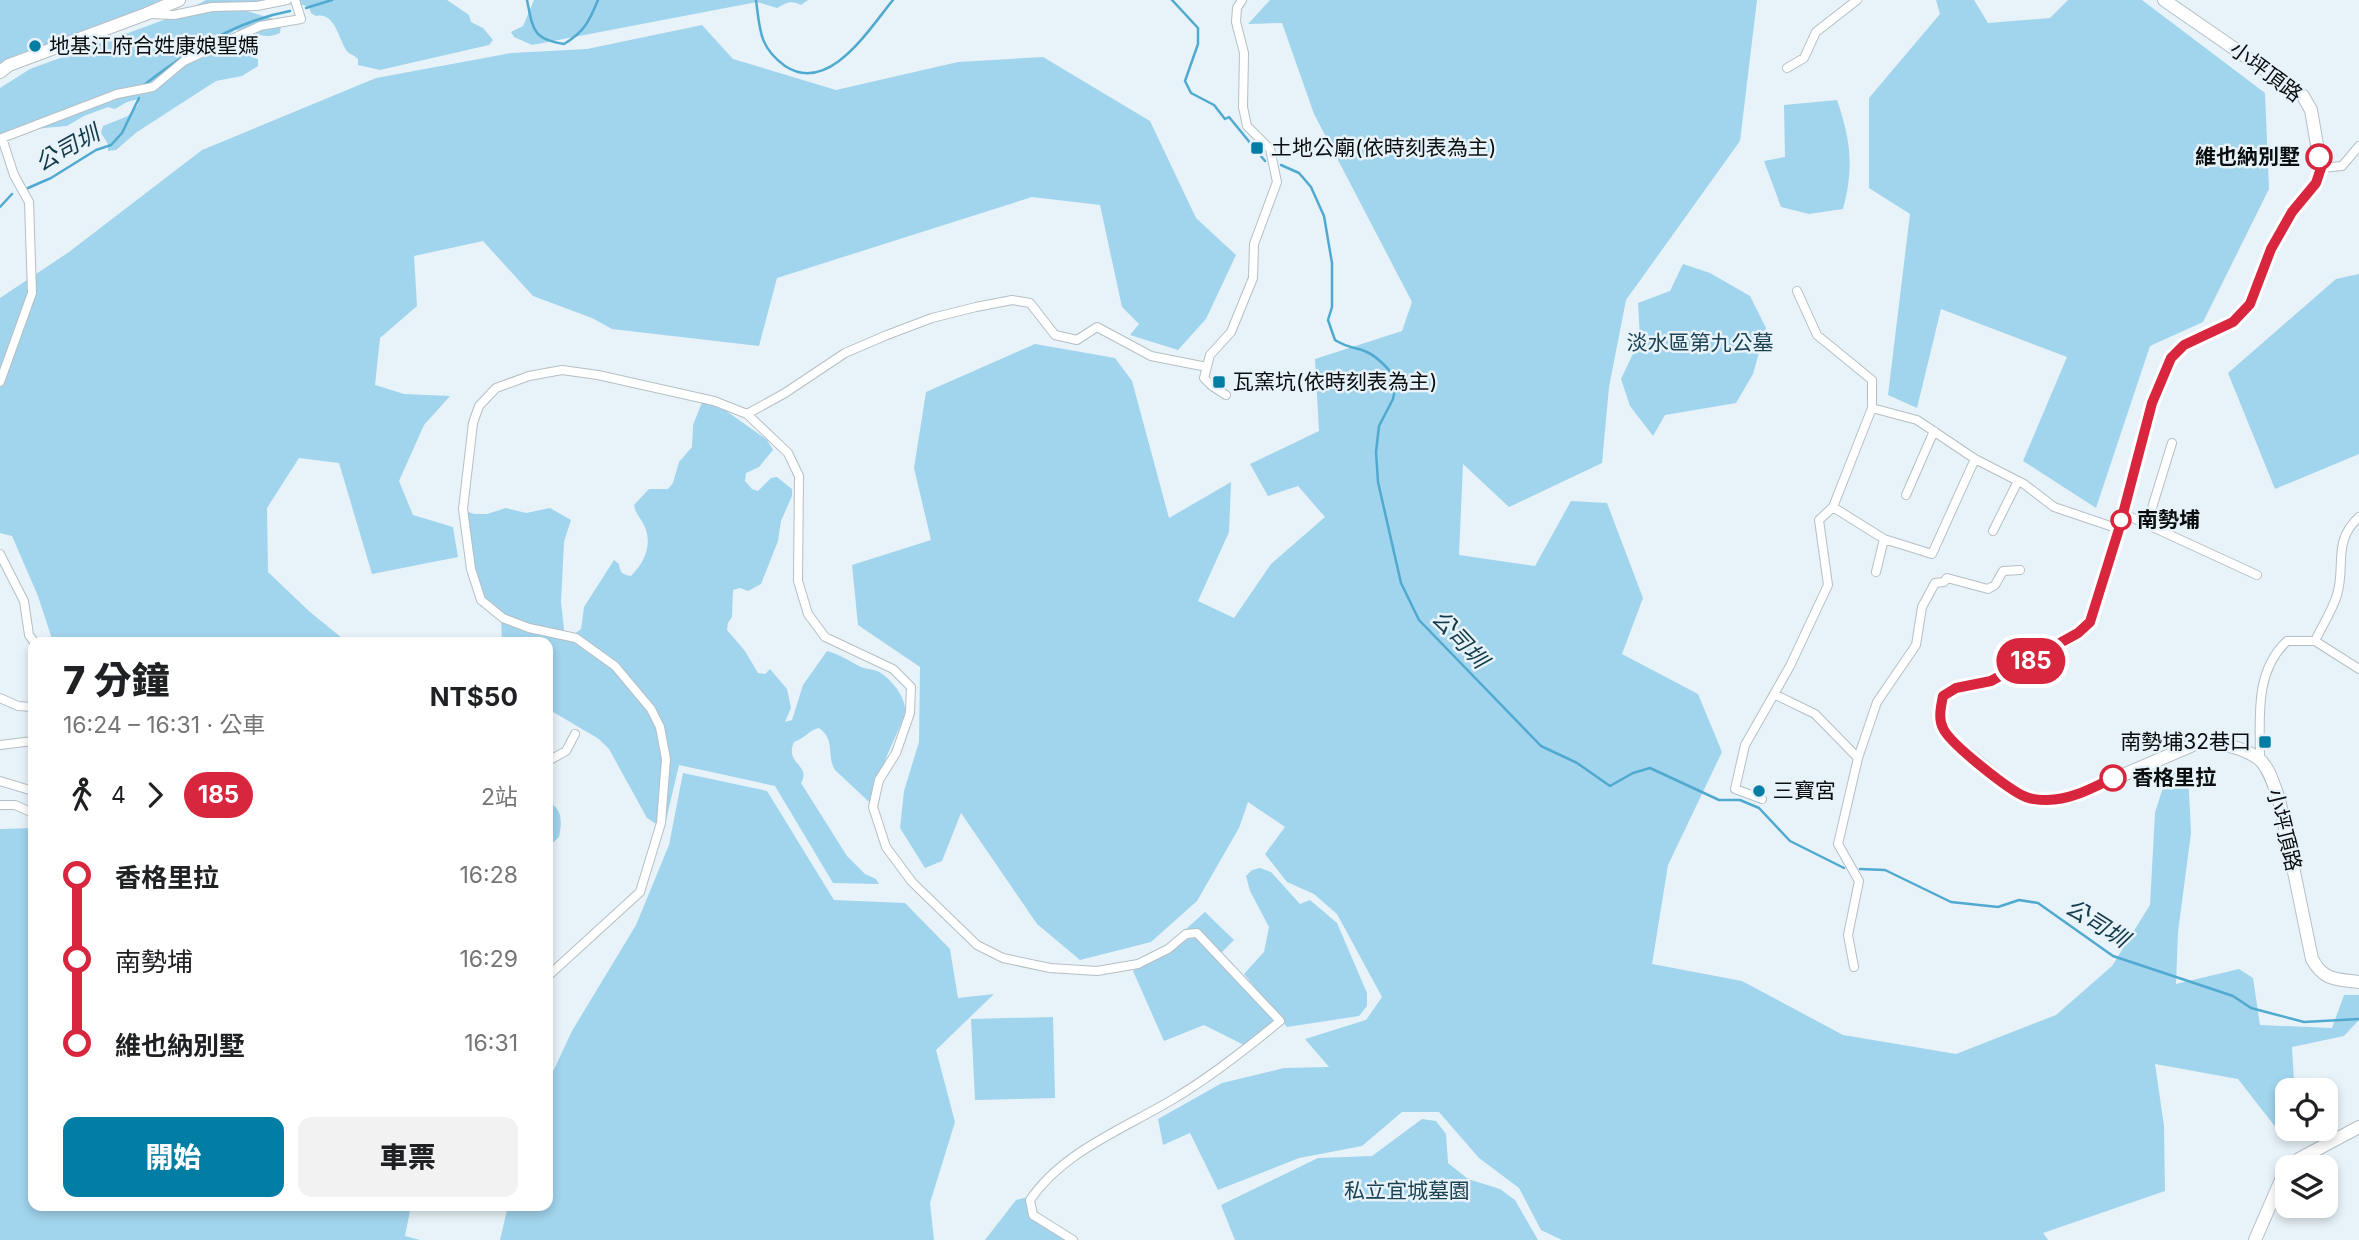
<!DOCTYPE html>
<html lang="zh-TW">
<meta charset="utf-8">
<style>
:root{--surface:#fff;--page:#f2f2f2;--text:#202124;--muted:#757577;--accent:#027da4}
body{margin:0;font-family:Inter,"Noto Sans TC",sans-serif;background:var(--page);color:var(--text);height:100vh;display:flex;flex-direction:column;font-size:26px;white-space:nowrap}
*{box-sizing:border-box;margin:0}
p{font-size:23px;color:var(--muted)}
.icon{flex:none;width:38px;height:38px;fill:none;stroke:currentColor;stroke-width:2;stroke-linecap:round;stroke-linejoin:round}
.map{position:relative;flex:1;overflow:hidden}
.details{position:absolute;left:28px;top:637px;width:525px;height:574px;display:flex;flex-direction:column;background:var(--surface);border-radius:14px;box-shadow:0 4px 10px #0003}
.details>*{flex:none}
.badge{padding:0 14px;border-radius:23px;font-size:24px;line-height:46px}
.controls{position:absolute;left:2275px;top:1078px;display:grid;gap:14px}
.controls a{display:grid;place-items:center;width:63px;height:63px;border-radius:14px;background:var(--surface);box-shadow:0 4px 10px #0003;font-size:35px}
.map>.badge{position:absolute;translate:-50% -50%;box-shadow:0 0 0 4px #fff}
.legs{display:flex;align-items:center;gap:10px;height:77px;padding:0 35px;font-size:23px}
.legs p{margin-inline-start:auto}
.overview{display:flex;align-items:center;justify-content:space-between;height:119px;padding:0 35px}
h1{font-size:38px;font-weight:800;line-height:52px}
.cta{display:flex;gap:14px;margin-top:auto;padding:14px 35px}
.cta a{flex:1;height:80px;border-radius:14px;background:var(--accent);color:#fff;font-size:28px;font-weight:800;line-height:80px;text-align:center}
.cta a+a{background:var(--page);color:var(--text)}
ul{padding:0 35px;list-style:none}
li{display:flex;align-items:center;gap:24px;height:84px;font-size:26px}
li i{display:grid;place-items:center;width:10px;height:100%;margin:0 9px;background:currentColor}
li i::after{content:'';width:18px;height:18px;margin:-9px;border:5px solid;border-radius:50%;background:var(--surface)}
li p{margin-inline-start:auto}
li:first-child i{background:linear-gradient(#0000 50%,currentColor 0)}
li:last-child i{background:linear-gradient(currentColor 50%,#0000 0)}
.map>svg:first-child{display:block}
.green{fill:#a1d4ed}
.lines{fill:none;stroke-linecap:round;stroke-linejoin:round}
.stream{stroke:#50a9cf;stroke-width:2.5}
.street-casing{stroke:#b4bfc5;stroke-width:10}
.secondary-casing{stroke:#b4bfc5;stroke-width:14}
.street{stroke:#fff;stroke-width:8}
.secondary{stroke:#fff;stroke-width:12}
.line-1-casing{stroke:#fff;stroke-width:16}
.line-1{stroke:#d7263d;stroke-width:10}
.poi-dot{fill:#027da4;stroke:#e8f3f9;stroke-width:2.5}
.stop-1-dot{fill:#fff;stroke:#d7263d;stroke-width:3.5}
.labels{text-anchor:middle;stroke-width:5;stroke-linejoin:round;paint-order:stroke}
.poi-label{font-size:21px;fill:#0a0e10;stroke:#e8f3f9;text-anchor:start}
.street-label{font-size:21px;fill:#0a0e10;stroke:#e8f3f9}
.stop-label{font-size:21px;font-weight:bold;fill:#0a0e10;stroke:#e8f3f9;text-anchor:start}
.park-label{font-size:21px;fill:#1c4354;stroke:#e8f3f9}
.water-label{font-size:23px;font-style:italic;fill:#123a4a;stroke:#e8f3f9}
</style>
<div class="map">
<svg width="2359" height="1240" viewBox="0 0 2359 1240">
<rect width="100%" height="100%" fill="#e8f3f9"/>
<!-- green -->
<path class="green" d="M 0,0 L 162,0 L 74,41 L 0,70 Z
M 206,0 L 447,0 L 469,15 L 471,22 L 483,28 L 493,40 L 489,45 L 380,70 L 358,65 L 358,59 C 354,54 348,55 345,48 C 338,36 334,12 316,16 L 311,13 L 309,7 L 303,5 C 284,5 261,0 247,11 L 276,20 L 281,25 L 280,33 C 264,41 252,30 235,30 L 223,40 L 219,46 L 258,59 L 258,66 L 242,76 L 216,81 L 137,132 L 116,150 L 108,151 L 108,144 L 101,133 L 103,126 L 128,116 L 138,105 L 138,99 L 127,102 L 115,109 L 108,107 L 84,116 L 67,126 L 23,130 L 0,139 L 0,88 L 30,69 L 180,14 Z
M 534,0 L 808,0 L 801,5 C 791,0 787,2 777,8 L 757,2 L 532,45 L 514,37 L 511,32 L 523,26 Z
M 1270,0 L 1757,0 L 1740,141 L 1626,300 L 1609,387 L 1602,463 L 1509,507 L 1463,464 L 1459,555 L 1535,566 L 1571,501 L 1607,503 L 1643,598 L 1622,654 L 1698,694 L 1722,752 L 1668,865 L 1652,964 L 1742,981 L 1843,1035 L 1956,1054 L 2056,1015 L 2112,966 L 2150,905 L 2155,813 L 2168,771 L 2188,772 L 2191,833 L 2178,932 L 2176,984 L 2239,969 L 2253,978 L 2260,1025 L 2332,1028 L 2344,995 L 2359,995 L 2359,1020 L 2344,1036 L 2292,1047 L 2294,1082 L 2325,1086 L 2325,1090 L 2287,1090 L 2287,1129 L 2306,1129 L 2284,1138 L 2238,1079 L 2155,1064 L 2164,1126 L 2165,1191 L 2043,1233 L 2048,1240 L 1562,1240 L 1541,1230 L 1519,1188 L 1479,1158 L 1439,1112 L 1402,1112 L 1362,1146 L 1299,1158 L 1218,1190 L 1190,1133 L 1163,1145 L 1158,1119 L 1222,1083 L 1284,1068 L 1329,1067 L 1305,1039 L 1366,1020 L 1382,997 L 1337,914 L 1314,894 L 1287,882 L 1265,854 L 1285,827 L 1248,802 L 1239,828 L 1197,901 L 1151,942 L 1080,960 L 1037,924 L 961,813 L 942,861 L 925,868 L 900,828 L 904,791 L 919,742 L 920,667 L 858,625 L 852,565 L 931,540 L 914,468 L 926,392 L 1035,344 L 1115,358 L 1132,381 L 1169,518 L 1231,482 L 1229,532 L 1198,601 L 1234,618 L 1271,564 L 1325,517 L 1298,486 L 1268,496 L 1250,464 L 1319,431 L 1315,359 L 1402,331 L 1412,302 L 1314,114 L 1282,23 L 1248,24 Z
M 1936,0 L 1974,0 L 1988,23 L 2050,18 L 2068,0 L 2142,0 L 2265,93 L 2269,189 L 2203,322 L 2150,346 L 2096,508 L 2023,461 L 2067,357 L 1941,309 L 1917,408 L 1888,395 L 1910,214 L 1869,188 L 1869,98 L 1940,14 Z
M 702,25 L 733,59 L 836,90 L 958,62 L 1043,57 L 1150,121 L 1196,218 L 1236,255 L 1206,319 L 1178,350 L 1130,335 L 1139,324 L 1122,307 L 1100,205 L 1032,197 L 777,278 L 759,346 L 612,329 L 592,318 L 533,296 L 483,241 L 414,256 L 417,306 L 380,338 L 375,385 L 404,394 L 450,396 L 424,425 L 399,481 L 413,515 L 453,527 L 458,557 L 372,574 L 339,463 L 299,458 L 267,508 L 268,572 L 310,612 L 347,642 L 53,642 L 38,596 L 12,536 L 0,533 L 0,298 L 69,252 L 202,150 L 376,78 L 511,53 L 587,49 Z
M 1837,100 C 1851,141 1854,168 1843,209 L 1809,214 L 1781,207 L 1764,161 L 1785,157 L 1784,105 Z
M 1683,264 L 1710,273 L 1750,296 L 1766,328 L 1753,374 L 1736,403 L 1665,415 L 1653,436 L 1630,406 L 1621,379 L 1640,339 L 1638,303 L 1670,291 Z
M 2359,274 L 2359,454 L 2275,489 L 2228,373 L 2336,279 Z
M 703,400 L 715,403 L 767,440 L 773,450 L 759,467 L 746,473 L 745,481 L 752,489 L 758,491 L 771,478 L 777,477 L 792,489 L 792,496 L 781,521 L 778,541 L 761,584 L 748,591 L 740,588 L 733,590 L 732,617 L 728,623 L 727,630 L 745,651 L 758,673 L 765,674 L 770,669 L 787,689 L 791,708 L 785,722 L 792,720 L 803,685 L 827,651 C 841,655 849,661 861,667 C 866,669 872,669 877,671 C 889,676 906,697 905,710 C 905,715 902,721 900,726 C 890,751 876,771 880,799 L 874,802 L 868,801 L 835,770 C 826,755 836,740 819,728 C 809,730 804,739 794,742 C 784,764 812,765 801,783 L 847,856 L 865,874 L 876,879 L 879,884 L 833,883 L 775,786 L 679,765 L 664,829 L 647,818 L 609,749 L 599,739 L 548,709 L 548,642 L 502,642 L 501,616 L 476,594 L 466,511 L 474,514 L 487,514 L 506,508 L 526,513 L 550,508 L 571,520 L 564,542 L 561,602 L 564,629 L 562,635 L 566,640 L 581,629 L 584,607 L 614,560 L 619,564 C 620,572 622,575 631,576 C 645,562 653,544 644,525 C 640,517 635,513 634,505 L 649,489 L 668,489 L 673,483 L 679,462 L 692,447 L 693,425 Z
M 683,773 L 767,791 L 834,900 L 905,903 L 950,949 L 958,998 L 994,994 L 936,1050 L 955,1122 L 930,1203 L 934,1240 L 500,1240 L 508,1206 L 548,1206 L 548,1082 L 572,1031 L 636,925 L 669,845 Z
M 548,802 C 563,808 562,823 559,837 L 554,842 L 548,842 Z
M 33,828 L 33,1206 L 411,1206 L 405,1236 L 420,1240 L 0,1240 L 0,829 Z
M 1260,868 L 1271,872 L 1300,904 L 1310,900 L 1337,923 L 1367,993 L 1367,1006 L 1359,1016 L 1287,1027 L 1244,974 L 1264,952 L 1269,927 L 1250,891 L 1246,876 L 1252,870 Z
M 1205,912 L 1234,940 L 1220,954 L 1198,931 L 1186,929 Z
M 1195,935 L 1277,1022 L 1246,1046 L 1204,1025 L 1164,1041 L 1133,971 Z
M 1053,1017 L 1055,1098 L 975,1100 L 971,1019 Z
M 1422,1119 L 1436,1121 L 1446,1134 L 1448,1163 L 1468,1179 L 1500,1189 L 1515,1200 L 1538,1240 L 1235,1240 L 1221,1205 L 1318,1158 L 1372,1156 Z
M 1028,1197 L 1030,1211 L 1068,1240 L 985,1240 L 1016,1200 Z"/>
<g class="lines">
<!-- stream -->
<path class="stream" d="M 527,0 C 533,29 532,39 564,44 C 584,32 589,22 598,0
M 756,0 C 760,30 759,47 785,66 C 829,95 869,29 893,0
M 1172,0 L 1198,28 L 1198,44 L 1185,81 L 1191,93 L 1214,105 L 1225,119 L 1229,117 L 1265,161
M 306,8 L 332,0
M 144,85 C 187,51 236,21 290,11
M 1281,165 L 1299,173 L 1311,187 L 1324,216 L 1332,263 L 1332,307 L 1328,320 L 1335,340 C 1344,346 1351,347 1362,350 C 1377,355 1388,368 1397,380 L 1393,399 L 1379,426 L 1376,452 L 1378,482 L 1401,583 L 1419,620 L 1541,746 L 1577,763 L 1610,786 L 1633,773 L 1650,768 L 1719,800 L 1740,800 L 1759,808 L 1790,841 L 1844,868
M 28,188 L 51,178 L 96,150 L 111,145 L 122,133 L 139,98
M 0,207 L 12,194
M 1860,869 L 1885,870 L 1951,902 L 1998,907 L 2019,900 L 2038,903 L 2113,956 L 2233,996 L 2251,1008 L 2304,1022 L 2359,1019"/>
<!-- street casing -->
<g class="street-casing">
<path id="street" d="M 149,14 L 174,15 L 212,7 L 257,6 L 287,0
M 1787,68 L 1804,58 L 1816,32 L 1857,0
M 2321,168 L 2342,166 L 2359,146
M 1797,291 L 1817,335 L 1872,380 L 1872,408 L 1917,420 L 1975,459 L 2024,484 L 2054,507 L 2119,529
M 0,382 L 32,293 L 29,202 L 14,175 L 2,138 L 117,94 L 153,87 L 184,61 L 260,26 L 301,19 L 295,0
M 1226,395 L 1212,386 L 1204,378 L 1210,355 L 1231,332 L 1253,278 L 1254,244 L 1277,182 L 1270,149 L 1247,126 L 1243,107 L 1244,53 L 1236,22 L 1237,8 L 1242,0
M 747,414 L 785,393 L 845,353 L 887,335 L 932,318 L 976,307 L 1012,300 L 1030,303 L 1055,335 L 1077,340 L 1097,327 L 1151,356 L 1207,367
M 1906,495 L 1934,431
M 1833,507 L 1884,539 L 1932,554 L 1975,459
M 2122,513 L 2257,575
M 2147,524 L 2172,443
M 1993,531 L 2018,481
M 0,554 L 24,601 L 29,635 L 34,642
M 1876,572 L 1884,539
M 2315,641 L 2359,669
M 1774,694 L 1815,714 L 1858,758 L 1877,702 L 1916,645 L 1922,607 L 1935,583 L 1944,582 L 1947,578 L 1988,589 L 1995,585 L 2003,571 L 2020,570
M 0,698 L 18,706 L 33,707
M 0,745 L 33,741
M 2260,760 C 2260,718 2254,672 2287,641 L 2315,641 C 2322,626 2332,611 2337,595 C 2346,565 2332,542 2359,517
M 548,761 L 566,751 L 575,734
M 0,781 L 33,791
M 1762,799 L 1735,789 L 1745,745 L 1790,666 L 1828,585 L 1819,520 L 1833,507 L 1872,408
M 0,805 L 15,805 L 33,813
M 1854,967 L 1848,935 L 1859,881 L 1838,844 L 1858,758
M 548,976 L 640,892 L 661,823 L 666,759 L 660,727 L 651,709 L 615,666 L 576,638 L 529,628 L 503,618 L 481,600 L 471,569 L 463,509 L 473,423 L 479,406 L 496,388 L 529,376 L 562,370 L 598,375 L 714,401 L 747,414 L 788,453 L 799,476 L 798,581 L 808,614 L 825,637 L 893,669 L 911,687 L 910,713 L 896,753 L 879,780 L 873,807 L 886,847 L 912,882 L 977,945 L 1003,958 L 1050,968 L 1097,971 L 1138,964 L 1168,949 L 1186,934 L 1197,933 L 1280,1021 C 1246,1049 1212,1076 1175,1098 C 1126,1128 1063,1151 1030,1200 L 1033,1215 L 1073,1240"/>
</g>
<!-- secondary casing -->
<g class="secondary-casing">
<path id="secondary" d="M 2164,0 L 2303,96 L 2311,110 L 2321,168 L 2317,183 L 2292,212 L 2271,249 L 2250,304 L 2233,322 L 2184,345 L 2171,358 L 2152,403 L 2119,529 L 2090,622 L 2078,633 L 1991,681 L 1956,688 L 1943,696 L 1940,711 L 1941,726 L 1950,739 L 2010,788 L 2026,797 L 2047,800 L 2072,797 L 2200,742 C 2220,743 2243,747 2259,759 C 2269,767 2274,786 2279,799 L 2312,959 C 2324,981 2336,979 2359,982
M 0,72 L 9,65 L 146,14 L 179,0
M 2292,1167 L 2299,1159 L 2359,1127
M 2255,1240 L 2281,1180 L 2287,1173"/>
</g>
<!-- street -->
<use href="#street" class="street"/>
<!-- secondary -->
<use href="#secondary" class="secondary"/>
</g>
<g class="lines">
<!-- line-1 casing -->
<g class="line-1-casing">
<path id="line-1" d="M 2113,778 C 2092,788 2071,800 2047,800 C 2041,800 2031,799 2026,797 C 2010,791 1949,743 1943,728 C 1938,719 1941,706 1943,696 L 1956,688 L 1991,681 L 2078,633 L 2090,622 L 2119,529 L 2152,403 L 2171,358 L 2184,345 L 2233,322 L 2250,304 L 2271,249 L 2292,212 L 2316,183 L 2321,168 L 2319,157"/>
</g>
<!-- line-1 -->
<use href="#line-1" class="line-1"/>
</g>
<!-- markers -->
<g class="poi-dot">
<circle cx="35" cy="46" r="7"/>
<rect x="1250" y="141" width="14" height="14" rx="3.5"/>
<rect x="1212" y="375" width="14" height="14" rx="3.5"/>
<rect x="2258" y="735" width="14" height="14" rx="3.5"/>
<circle cx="1759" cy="791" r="7"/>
</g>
<g class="stop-1-dot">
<circle cx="2319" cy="157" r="12"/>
<circle cx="2121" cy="520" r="9"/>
<circle cx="2113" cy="778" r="12"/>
</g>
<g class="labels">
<!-- poi labels -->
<g class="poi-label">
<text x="49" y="53">地基江府合姓康娘聖媽</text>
<text x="1271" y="155">土地公廟(依時刻表為主)</text>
<text x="1233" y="389">瓦窯坑(依時刻表為主)</text>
<text x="2251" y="749" text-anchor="end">南勢埔32巷口</text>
<text x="1773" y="798">三寶宮</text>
</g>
<!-- street labels -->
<g class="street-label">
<text transform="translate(2266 72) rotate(37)" y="7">小坪頂路</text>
<text transform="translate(2284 830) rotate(76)" y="7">小坪頂路</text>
</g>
<!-- stop labels -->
<g class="stop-label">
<text x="2300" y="164" text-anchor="end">維也納別墅</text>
<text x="2137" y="527">南勢埔</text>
<text x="2132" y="785">香格里拉</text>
</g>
<!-- park labels -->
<g class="park-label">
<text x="1700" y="350">淡水區第九公墓</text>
<text x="1407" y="1198">私立宜城墓園</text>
</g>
<!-- water labels -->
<g class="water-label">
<text transform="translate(67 148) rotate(-29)" y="8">公司圳</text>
<text transform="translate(1460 639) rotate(47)" y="8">公司圳</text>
<text transform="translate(2097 923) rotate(32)" y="8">公司圳</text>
</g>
</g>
</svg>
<div class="controls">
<a><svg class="icon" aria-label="locate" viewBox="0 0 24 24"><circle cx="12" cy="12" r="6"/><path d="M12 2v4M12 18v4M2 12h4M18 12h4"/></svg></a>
<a><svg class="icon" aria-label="layers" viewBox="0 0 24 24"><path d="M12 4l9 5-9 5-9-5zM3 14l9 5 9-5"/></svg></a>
</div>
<b class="badge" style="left:2031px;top:661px;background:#d7263d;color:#fff">185</b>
<section class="details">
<div class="overview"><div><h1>7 分鐘</h1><p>16:24 – 16:31 · 公車</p></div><b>NT$50</b></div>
<div class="legs"><svg class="icon" aria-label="walk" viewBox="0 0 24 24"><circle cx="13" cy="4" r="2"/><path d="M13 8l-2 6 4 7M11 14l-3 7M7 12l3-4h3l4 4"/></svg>4<svg class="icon" aria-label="forward" viewBox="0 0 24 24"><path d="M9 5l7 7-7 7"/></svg><b class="badge" style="background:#d7263d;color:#fff">185</b><p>2站</p></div>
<ul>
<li><i style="color:#d7263d"></i><b>香格里拉</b><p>16:28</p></li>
<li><i style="color:#d7263d"></i><span>南勢埔</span><p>16:29</p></li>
<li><i style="color:#d7263d"></i><b>維也納別墅</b><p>16:31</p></li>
</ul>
<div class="cta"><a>開始</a><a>車票</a></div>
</section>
</div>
